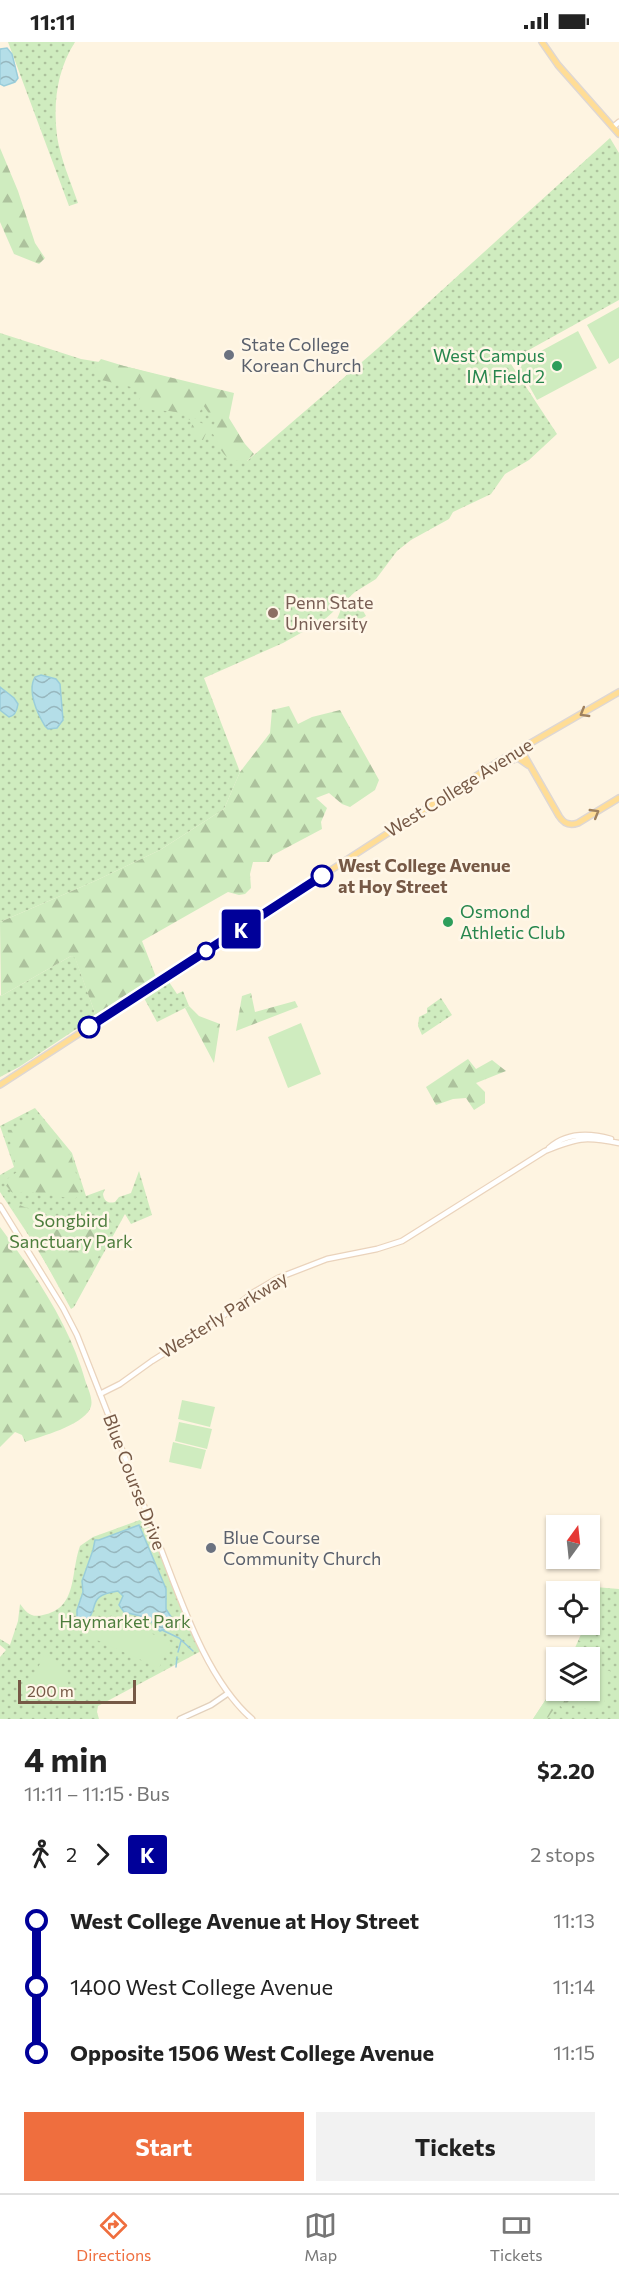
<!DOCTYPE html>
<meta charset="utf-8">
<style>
:root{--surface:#fff;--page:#f2f2f2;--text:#222;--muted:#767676;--line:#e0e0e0;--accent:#ef6e3e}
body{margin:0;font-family:Commissioner,sans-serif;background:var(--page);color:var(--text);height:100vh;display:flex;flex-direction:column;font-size:22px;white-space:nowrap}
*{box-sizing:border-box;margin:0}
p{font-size:20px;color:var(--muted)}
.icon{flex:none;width:33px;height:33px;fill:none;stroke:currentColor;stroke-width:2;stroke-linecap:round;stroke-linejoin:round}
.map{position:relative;height:1677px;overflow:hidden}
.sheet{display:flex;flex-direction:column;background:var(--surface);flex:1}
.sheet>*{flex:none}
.badge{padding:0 12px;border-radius:4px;font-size:21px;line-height:39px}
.needle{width:39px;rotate:15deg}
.tools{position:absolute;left:546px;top:1473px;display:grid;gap:12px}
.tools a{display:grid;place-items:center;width:54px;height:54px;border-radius:0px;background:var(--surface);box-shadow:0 2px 4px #0004;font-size:30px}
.scale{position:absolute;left:18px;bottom:15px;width:118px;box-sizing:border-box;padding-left:6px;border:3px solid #765946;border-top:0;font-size:16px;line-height:21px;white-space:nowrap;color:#765946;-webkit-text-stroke:4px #fff7e8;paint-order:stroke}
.map>.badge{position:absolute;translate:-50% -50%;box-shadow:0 0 0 3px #fff}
.legs{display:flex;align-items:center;gap:9px;height:66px;padding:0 24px;font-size:20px}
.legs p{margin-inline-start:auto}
.head{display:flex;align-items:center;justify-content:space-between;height:102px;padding:0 24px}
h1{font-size:33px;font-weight:700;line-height:45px}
.primary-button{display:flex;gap:12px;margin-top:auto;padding:12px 24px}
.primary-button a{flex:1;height:69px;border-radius:0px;background:var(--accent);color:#fff;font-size:24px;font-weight:700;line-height:69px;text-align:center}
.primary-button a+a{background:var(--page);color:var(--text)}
ul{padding:0 24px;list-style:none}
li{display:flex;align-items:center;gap:21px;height:66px;font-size:22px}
li i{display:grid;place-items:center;width:9px;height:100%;margin:0 8px;background:currentColor}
li i::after{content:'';width:15px;height:15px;margin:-8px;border:4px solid;border-radius:50%;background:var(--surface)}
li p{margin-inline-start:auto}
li:first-child i{background:linear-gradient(#0000 50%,currentColor 0)}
li:last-child i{background:linear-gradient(currentColor 50%,#0000 0)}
.status{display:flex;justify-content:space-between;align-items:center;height:42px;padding:0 30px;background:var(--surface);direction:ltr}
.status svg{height:16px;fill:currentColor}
.tab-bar{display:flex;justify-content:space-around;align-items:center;height:84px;border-top:2px solid var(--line);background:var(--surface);font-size:16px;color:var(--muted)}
.tab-bar a{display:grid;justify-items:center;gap:3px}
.tab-bar .on{color:var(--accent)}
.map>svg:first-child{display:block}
.green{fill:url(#green-dots)}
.forest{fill:url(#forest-firs)}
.pitch{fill:#cfecbf}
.water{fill:url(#water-waves);stroke:#9acdda;stroke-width:1.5}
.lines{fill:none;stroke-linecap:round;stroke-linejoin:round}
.stream{stroke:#9acdda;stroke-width:1.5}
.tertiary-casing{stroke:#e2d0bc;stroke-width:7}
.secondary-casing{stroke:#ead3bc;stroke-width:7}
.primary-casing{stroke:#ded7d3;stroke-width:8}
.tertiary{stroke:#fff;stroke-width:4.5}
.secondary{stroke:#fff;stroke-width:4.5}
.primary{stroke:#ffdd96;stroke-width:5}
.oneway{stroke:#9f815e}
.line-1-casing{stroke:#fff;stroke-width:14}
.line-1{stroke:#009;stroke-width:9}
.worship-dot{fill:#6b7280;stroke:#fff7e8;stroke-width:2}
.leisure-dot{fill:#2e9e5b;stroke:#fff7e8;stroke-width:2}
.education-dot{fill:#8d6e63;stroke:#fff7e8;stroke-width:2}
.stop-1-dot{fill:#fff;stroke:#009;stroke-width:3}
.labels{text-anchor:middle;stroke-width:5;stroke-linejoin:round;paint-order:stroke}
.worship-label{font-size:18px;fill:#5b616d;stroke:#fff7e8;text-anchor:start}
.leisure-label{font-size:18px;fill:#27864d;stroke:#fff7e8;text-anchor:end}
.education-label{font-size:18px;fill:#785e54;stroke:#fff7e8;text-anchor:start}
.street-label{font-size:18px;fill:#765946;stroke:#fff7e8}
.stop-label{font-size:18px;font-weight:bold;fill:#765946;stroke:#fff7e8;text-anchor:start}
.park-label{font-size:18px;fill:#4d7d3d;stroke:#fff7e8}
</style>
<div class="status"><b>11:11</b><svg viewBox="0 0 49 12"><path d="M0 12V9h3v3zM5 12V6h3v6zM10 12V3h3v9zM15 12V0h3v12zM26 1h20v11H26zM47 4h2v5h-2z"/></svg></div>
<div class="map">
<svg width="619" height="1677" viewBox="0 0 619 1677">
<defs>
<pattern id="green-dots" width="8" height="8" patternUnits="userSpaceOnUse" patternTransform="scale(1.5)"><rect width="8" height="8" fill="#cfecbf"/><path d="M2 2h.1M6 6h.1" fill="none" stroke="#adc29d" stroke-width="1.8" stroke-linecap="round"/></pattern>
<pattern id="forest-firs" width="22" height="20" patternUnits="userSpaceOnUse" patternTransform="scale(1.5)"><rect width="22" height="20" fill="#cfecbf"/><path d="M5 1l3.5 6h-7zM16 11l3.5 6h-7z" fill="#adc29d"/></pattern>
<pattern id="water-waves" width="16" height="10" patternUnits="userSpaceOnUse" patternTransform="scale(1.5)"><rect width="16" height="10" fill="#b4dee8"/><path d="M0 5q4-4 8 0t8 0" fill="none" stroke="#97b7be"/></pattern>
</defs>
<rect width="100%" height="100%" fill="#fef4e1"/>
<!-- green -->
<path class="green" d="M 8,0 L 75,0 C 57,28 53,61 57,94 C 60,115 71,141 78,161 L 69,164 Z
M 610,96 L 619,111 L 619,258 L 509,319 L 557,392 L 529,418 L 505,432 L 491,452 L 453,470 L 449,477 L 411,498 L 397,509 L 376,537 L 355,550 L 324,578 L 283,601 L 204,636 L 240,730 L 224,767 L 160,808 L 95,839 L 0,880 L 0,291 L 81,317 L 124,324 L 192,342 L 247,419 L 377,307 Z
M 357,558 L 366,574 L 342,587 L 337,577 L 342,565 Z
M 71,914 L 75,915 L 96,974 L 19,1025 L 0,1035 L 0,953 L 1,954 Z
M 169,940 L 177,952 L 183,949 L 189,964 L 157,980 L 144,956 Z
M 441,956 L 452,973 L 422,993 L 418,984 L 419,975 L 427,971 L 427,966 Z
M 35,1066 L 72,1111 L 86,1154 L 105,1147 L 103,1152 C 104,1159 108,1162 115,1160 L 119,1155 L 131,1151 L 139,1129 L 152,1173 L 131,1182 L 125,1172 L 74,1265 L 71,1267 L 39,1209 L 0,1150 L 0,1133 L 14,1125 L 0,1084 Z
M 148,1475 L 203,1608 L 98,1664 L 97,1670 L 99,1677 L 0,1677 L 0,1615 L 6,1608 L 0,1603 L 0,1597 L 10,1603 L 18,1579 L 20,1562 C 27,1571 31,1576 43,1573 C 78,1566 70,1532 80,1504 L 93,1495 Z
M 595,1545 L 619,1547 L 619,1677 L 533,1677 L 556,1642 L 556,1648 L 590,1648 L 590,1616 L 571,1615 L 585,1583 L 590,1582 L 590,1566 Z"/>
<!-- forest -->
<path class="forest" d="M 0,106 L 18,149 L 35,201 L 45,216 L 39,222 L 14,212 L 0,180 Z
M 101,317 L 124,324 L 234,351 L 229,376 L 245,402 L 254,412 L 247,419 C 212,421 223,392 207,389 L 203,398 L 196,397 L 190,391 L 192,383 L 199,380 L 213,386 L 215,380 L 203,363 L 197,376 L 189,378 L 186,371 C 178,371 173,369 166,369 C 152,368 149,370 139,359 L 141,353 L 140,347 L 97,337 L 95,324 Z
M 289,664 L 298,682 L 312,675 L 340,668 L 379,738 L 375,748 L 350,765 L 342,762 L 329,751 L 316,756 L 327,766 L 321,780 L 322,787 L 273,813 L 269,820 L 253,820 L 250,832 L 251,846 L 245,852 L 239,853 L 228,850 L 142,899 L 156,935 L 96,974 L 75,916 L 71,914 L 1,954 L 0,880 L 95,839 L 160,808 L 224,767 L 240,730 L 270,691 L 272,668 Z
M 251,951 L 255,970 L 295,959 L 298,965 L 236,989 L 242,954 Z
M 189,964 L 199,974 L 220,982 L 214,1021 L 185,966 Z
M 468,1017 L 476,1027 L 492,1018 L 506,1029 L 476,1041 L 485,1050 L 485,1061 L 474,1068 L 466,1056 L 453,1057 L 436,1063 L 426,1045 Z
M 38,1076 L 71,1113 L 81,1150 L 75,1157 L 25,1149 L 14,1153 L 3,1140 L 17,1130 L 8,1089 Z
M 14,1161 L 56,1177 L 102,1185 L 105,1175 L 114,1175 L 113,1185 L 75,1262 L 69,1260 L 12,1165 Z
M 0,1185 C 35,1232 70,1283 86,1341 C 89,1349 94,1359 90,1367 C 81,1384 42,1394 25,1400 L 22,1393 L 15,1390 L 0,1405 Z
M 592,1555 L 600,1558 L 595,1581 L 597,1582 L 589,1601 L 579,1599 L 585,1583 L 590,1582 L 590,1566 Z
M 556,1642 L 556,1648 L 568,1649 L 564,1658 L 572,1664 L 571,1667 L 563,1667 L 558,1661 L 547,1677 L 533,1677 Z"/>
<!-- pitch -->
<path class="pitch" d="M 619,265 L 619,316 L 609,322 L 587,283 Z
M 578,289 L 597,326 L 537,358 L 517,322 Z
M 301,981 L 321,1032 L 288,1046 L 268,995 Z
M 182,1358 L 215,1365 L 210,1385 L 178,1377 Z
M 179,1380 L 212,1387 L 207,1407 L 175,1399 Z
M 173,1400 L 206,1408 L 201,1427 L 169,1420 Z
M 111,1574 L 171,1600 L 159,1626 L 88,1594 L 94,1581 L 105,1586 Z
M 45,1611 C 66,1621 73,1641 65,1663 L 30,1648 L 29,1645 Z
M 590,1625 L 610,1629 L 603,1669 L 576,1665 L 579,1649 L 590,1648 Z"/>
<!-- water -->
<path class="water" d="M 7,6 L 12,12 L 18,36 L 15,40 L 4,44 L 0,42 L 0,7 Z
M 41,633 L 56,637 L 60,642 L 63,678 L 57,686 L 48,687 L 45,684 C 37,671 27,649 35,635 Z
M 0,645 L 14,656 L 18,662 C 17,669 15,674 9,675 L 0,668 Z
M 139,1483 L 166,1547 L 166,1567 L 171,1575 L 170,1585 L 160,1589 L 148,1576 L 124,1570 L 119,1563 L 123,1554 L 118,1549 C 84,1554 102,1566 84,1582 L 77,1581 L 77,1568 L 83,1550 L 82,1539 L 93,1508 L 95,1498 L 99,1498 Z"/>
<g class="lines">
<!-- stream -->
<path class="stream" d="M 162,1588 L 179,1596 L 193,1609
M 178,1610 L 181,1599
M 176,1625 L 177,1615"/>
<!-- tertiary casing -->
<g class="tertiary-casing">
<path id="tertiary" d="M 180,1677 L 211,1663 L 227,1652"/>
</g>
<!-- secondary casing -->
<g class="secondary-casing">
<path id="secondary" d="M 613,85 L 619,80
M 549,1106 C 567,1090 590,1091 611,1097
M 0,1164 L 63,1266 L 77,1293 C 104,1361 130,1429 157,1497 C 180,1555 205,1636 252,1677
M 100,1352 L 120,1342 L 152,1319 L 219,1277 L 254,1250 L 278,1236 L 327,1217 L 377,1207 L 402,1199 L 545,1109 C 577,1096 584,1094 619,1101"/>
</g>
<!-- primary casing -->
<g class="primary-casing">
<path id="primary" d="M 542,0 L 558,23 L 619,92
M 529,705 L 525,708 L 524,713 L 559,774 C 564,782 570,784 578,781 L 619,756
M 499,723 L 518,716 L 528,723
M 0,1043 L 496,721 L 619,650"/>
</g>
<!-- tertiary -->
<use href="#tertiary" class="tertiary"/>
<!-- secondary -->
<use href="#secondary" class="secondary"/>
<!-- primary -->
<use href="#primary" class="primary"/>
</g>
<!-- one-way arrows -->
<defs><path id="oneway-chevron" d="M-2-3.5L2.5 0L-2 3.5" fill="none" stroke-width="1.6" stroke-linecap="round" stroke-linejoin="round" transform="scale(1.5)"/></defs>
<g class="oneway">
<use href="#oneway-chevron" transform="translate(584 671) rotate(149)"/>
<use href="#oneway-chevron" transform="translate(595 771) rotate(-31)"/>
</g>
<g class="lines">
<!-- line-1 casing -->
<g class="line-1-casing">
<path id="line-1" d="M 89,985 L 322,834"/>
</g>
<!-- line-1 -->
<use href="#line-1" class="line-1"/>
</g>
<!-- markers -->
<g class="worship-dot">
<circle cx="229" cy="313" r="6"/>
<circle cx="211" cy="1506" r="6"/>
</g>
<g class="leisure-dot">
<circle cx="557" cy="324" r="6"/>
<circle cx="448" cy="880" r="6"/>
</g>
<circle class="education-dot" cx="273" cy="571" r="6"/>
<g class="stop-1-dot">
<circle cx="322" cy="834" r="10"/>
<circle cx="206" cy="909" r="8"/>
<circle cx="89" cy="985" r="10"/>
</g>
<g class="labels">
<!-- worship labels -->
<g class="worship-label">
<text x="241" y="309">State College<tspan x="241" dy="21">Korean Church</tspan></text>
<text x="223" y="1502">Blue Course<tspan x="223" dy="21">Community Church</tspan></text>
</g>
<!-- leisure labels -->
<g class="leisure-label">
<text x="545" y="320">West Campus<tspan x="545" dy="21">IM Field 2</tspan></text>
<text x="460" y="876" text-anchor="start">Osmond<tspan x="460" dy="21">Athletic Club</tspan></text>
</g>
<!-- education labels -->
<g class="education-label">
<text x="285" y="567">Penn State<tspan x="285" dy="21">University</tspan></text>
</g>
<!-- street labels -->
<g class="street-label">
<text transform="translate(459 746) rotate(-32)" y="6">West College Avenue</text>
<text transform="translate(224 1273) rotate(-32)" y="6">Westerly Parkway</text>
<text transform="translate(134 1440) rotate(69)" y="6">Blue Course Drive</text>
</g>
<!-- stop labels -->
<g class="stop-label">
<text x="338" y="830">West College Avenue<tspan x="338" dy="21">at Hoy Street</tspan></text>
</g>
<!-- park labels -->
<g class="park-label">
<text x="71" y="1185">Songbird<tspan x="71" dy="21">Sanctuary Park</tspan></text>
<text x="125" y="1586">Haymarket Park</text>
</g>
</g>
</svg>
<div class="tools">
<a><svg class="needle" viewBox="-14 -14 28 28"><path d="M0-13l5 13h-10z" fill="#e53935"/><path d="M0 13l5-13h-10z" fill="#767676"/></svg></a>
<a><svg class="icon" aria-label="locate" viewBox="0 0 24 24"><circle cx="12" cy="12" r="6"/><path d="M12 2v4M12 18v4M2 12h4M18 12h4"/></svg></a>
<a><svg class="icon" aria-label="layers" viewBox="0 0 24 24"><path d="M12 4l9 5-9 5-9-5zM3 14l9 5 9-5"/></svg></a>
</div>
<div class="scale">200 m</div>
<b class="badge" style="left:241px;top:887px;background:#009;color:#fff">K</b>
</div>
<section class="sheet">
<div class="head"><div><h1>4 min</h1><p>11:11 – 11:15 · Bus</p></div><b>$2.20</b></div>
<div class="legs"><svg class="icon" aria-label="walk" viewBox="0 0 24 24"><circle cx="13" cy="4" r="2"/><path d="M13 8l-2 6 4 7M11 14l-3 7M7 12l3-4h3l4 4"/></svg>2<svg class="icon" aria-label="forward" viewBox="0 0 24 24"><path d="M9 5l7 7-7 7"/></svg><b class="badge" style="background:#009;color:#fff">K</b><p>2 stops</p></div>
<ul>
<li><i style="color:#009"></i><b>West College Avenue at Hoy Street</b><p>11:13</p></li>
<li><i style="color:#009"></i><span>1400 West College Avenue</span><p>11:14</p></li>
<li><i style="color:#009"></i><b>Opposite 1506 West College Avenue</b><p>11:15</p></li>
</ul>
<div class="primary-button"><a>Start</a><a>Tickets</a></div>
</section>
<nav class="tab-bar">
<a class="on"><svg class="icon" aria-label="directions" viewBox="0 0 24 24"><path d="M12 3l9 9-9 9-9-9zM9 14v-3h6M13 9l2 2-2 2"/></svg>Directions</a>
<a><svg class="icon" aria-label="map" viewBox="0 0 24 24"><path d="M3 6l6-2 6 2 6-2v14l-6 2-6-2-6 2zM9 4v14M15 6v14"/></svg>Map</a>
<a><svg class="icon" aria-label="tickets" viewBox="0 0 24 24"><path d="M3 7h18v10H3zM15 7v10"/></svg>Tickets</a>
</nav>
